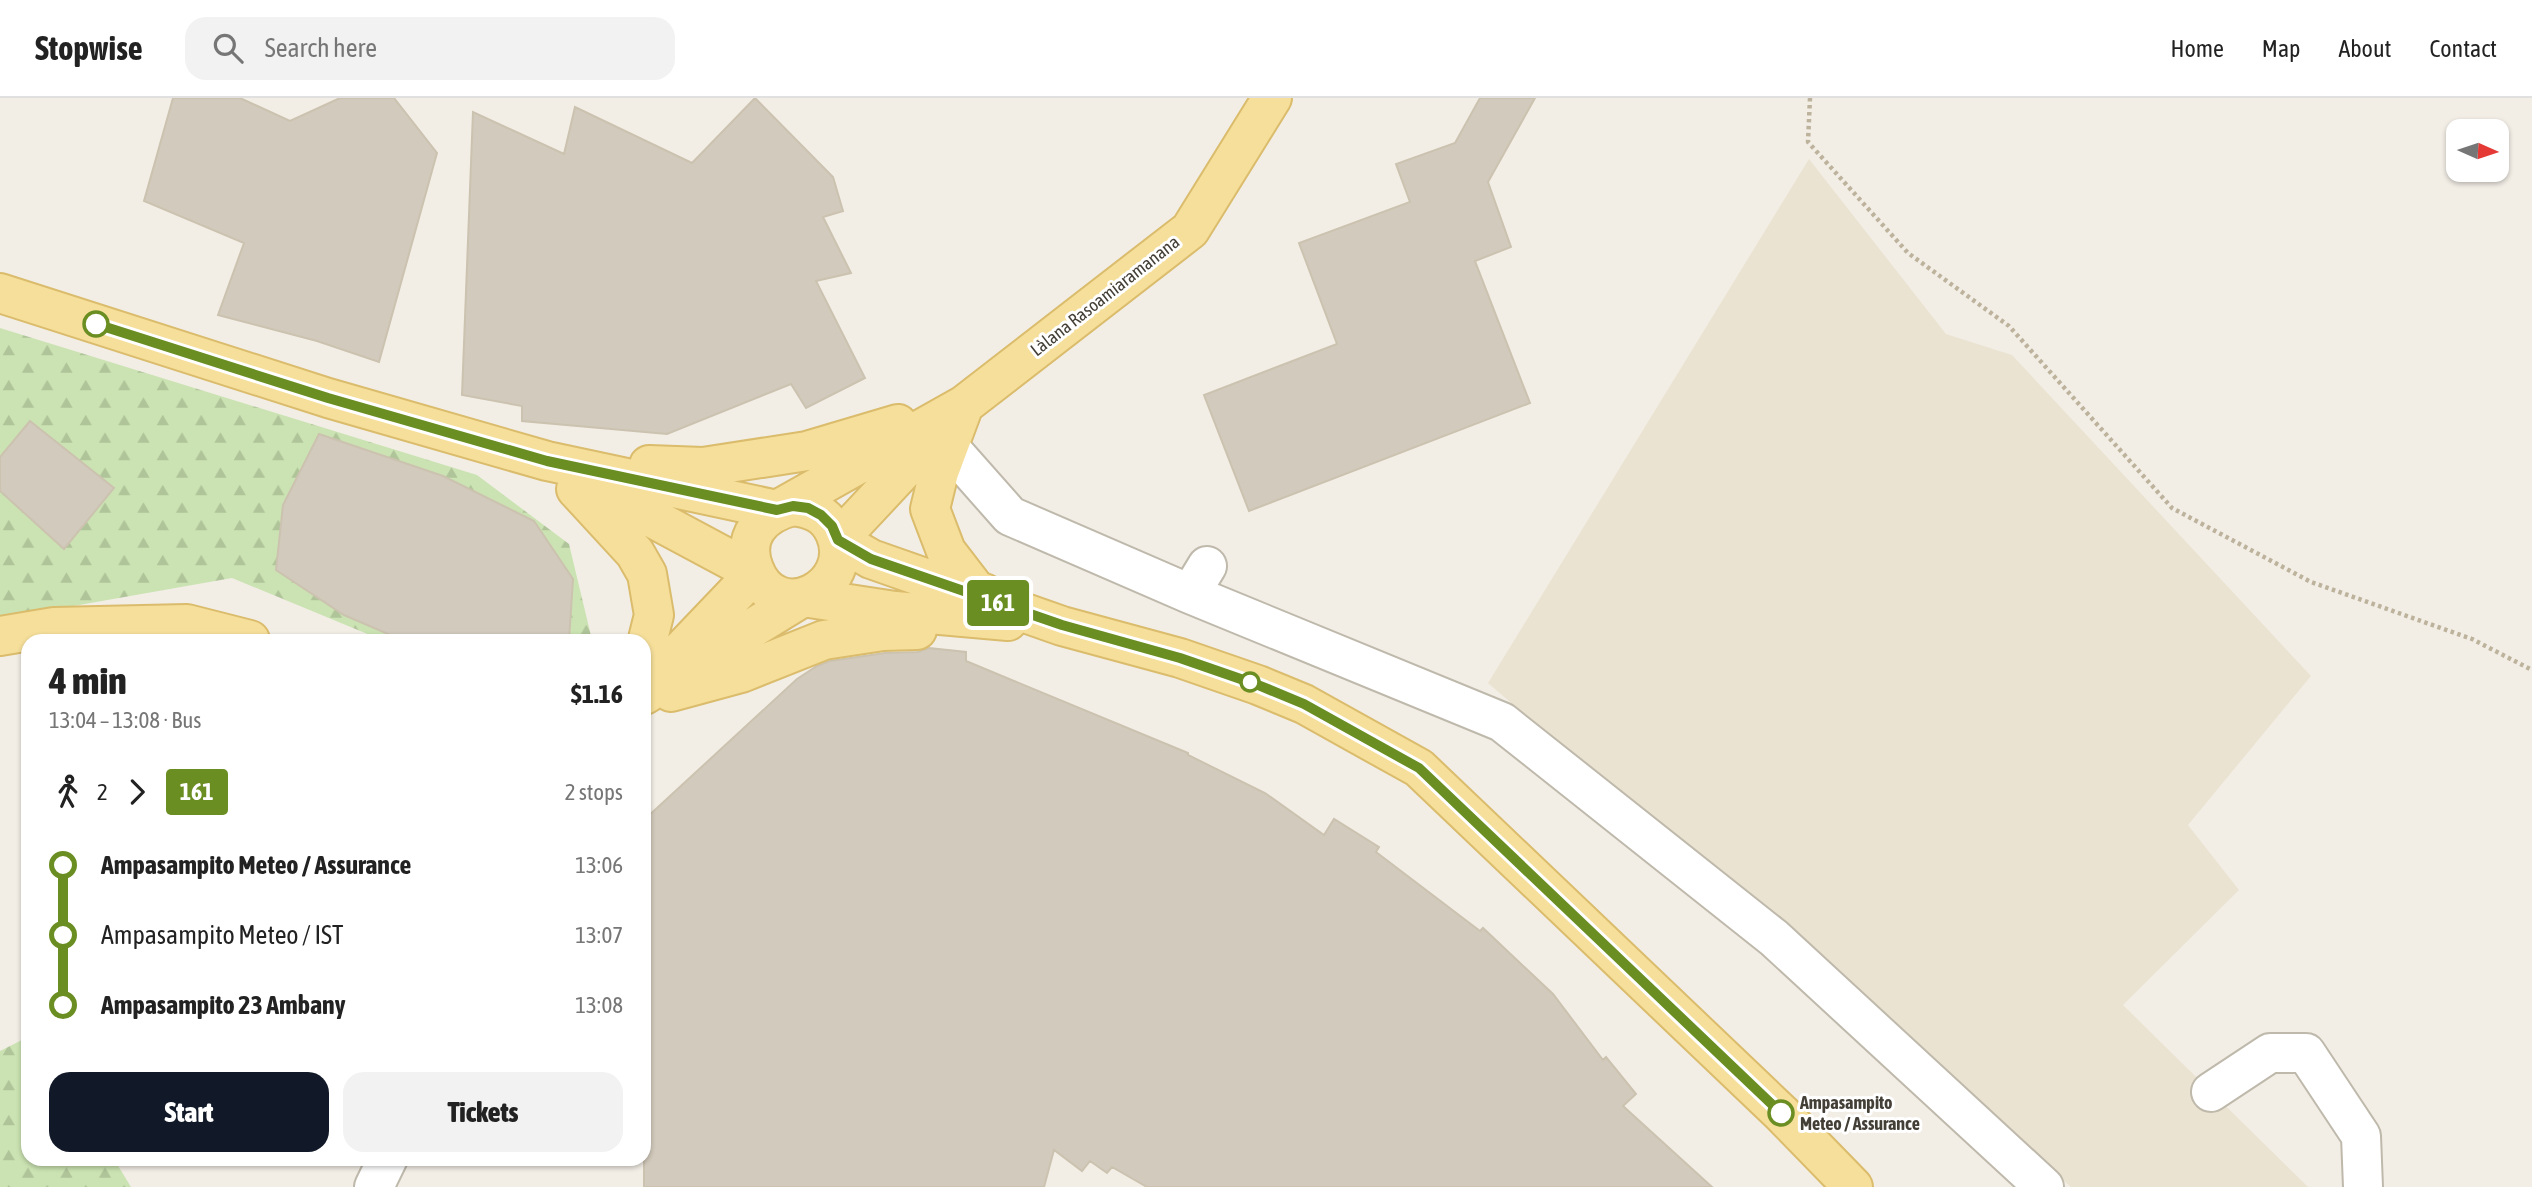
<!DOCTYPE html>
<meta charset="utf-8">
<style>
:root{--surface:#fff;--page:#f2f2f2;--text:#222;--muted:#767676;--line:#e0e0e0;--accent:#111827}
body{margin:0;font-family:"Asap Condensed",sans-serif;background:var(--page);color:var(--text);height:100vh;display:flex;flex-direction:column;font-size:26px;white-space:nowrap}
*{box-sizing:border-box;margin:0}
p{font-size:23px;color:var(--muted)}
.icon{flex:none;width:38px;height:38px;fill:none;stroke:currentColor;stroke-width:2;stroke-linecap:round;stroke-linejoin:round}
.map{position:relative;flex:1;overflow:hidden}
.side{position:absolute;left:21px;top:536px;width:630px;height:532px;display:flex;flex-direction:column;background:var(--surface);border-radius:21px;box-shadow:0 2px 5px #0004}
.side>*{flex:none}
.badge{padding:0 14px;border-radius:5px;font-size:24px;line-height:46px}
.needle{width:46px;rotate:93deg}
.controls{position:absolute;left:2446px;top:21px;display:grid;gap:14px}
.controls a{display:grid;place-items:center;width:63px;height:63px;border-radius:14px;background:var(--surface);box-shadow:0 2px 5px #0004;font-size:35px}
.map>.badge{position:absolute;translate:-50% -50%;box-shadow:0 0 0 4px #fff}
.legs{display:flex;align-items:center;gap:10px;height:77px;padding:0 28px;font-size:23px}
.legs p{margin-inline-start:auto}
.headline{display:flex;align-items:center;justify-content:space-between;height:119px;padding:0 28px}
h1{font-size:38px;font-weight:800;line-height:52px}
.action{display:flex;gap:14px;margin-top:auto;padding:14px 28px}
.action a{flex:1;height:80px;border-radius:21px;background:var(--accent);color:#fff;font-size:28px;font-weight:800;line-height:80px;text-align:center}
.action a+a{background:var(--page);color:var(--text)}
ul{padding:0 28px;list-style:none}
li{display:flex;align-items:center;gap:24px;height:70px;font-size:26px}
li i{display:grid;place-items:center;width:10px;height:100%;margin:0 9px;background:currentColor}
li i::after{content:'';width:18px;height:18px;margin:-9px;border:5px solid;border-radius:50%;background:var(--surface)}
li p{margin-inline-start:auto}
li:first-child i{background:linear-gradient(#0000 50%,currentColor 0)}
li:last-child i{background:linear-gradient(currentColor 50%,#0000 0)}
header{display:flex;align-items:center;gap:42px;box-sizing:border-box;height:98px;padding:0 35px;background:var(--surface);border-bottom:2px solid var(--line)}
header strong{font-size:33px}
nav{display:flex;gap:38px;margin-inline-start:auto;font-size:24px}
.search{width:490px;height:63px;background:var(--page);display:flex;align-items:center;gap:18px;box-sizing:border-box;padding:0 24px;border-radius:21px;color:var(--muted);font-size:26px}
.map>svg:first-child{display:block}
.education{fill:#eae3d1}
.forest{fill:url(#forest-firs)}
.building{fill:#d2cabc;stroke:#ccc2b0;stroke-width:2}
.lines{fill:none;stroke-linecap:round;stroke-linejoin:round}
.minor-casing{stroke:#bfb9ac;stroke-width:42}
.major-casing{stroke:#dabc6c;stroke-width:42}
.path{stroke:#bdb29c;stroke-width:4.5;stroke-dasharray:3.5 3.5;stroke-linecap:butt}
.minor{stroke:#fff;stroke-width:38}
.major{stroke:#f6df9a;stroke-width:38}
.line-1-casing{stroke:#fff;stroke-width:16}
.line-1{stroke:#6b8e23;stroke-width:10}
.stop-1-dot{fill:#fff;stroke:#6b8e23;stroke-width:3.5}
.labels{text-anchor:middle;stroke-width:6;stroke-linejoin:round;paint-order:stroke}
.street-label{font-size:18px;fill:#443f36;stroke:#fff}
.stop-label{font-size:18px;font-weight:bold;fill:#443f36;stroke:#fff;text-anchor:start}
</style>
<header>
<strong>Stopwise</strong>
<div class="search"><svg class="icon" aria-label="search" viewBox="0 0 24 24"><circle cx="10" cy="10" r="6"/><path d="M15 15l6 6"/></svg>Search here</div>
<nav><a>Home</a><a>Map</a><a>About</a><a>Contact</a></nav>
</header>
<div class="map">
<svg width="2532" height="1089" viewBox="0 0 2532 1089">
<defs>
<pattern id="forest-firs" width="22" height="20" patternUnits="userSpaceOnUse" patternTransform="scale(1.75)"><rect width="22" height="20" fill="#cbe3b2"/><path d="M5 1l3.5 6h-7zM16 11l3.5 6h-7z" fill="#b0c49a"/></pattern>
</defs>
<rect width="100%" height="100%" fill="#f2eee6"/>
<!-- education -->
<path class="education" d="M 1809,61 L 1946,236 L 2012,257 L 2311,578 L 2188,727 L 2239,792 L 2123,907 L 2308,1089 L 2071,1089 L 1488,585 Z"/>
<!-- forest -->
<path class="forest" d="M 0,230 L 477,377 L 569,446 L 592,542 L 382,542 L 232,480 L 0,521 Z
M 28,939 L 28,1060 L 114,1061 L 131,1089 L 0,1089 L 0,953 Z"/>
<!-- building -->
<path class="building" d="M 173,0 L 240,0 L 290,23 L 340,0 L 394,0 L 437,55 L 379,264 L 317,243 L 218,217 L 244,145 L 144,103 Z
M 755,0 L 833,79 L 843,113 L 823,119 L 851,175 L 816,183 L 865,280 L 806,310 L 791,286 L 667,336 L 522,323 L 522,308 L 462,297 L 473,14 L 564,56 L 575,9 L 692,65 Z
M 1480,0 L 1535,0 L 1488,84 L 1511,149 L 1475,163 L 1530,305 L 1249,413 L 1204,297 L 1337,246 L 1299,145 L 1410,104 L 1396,66 L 1455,45 Z
M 30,323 L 114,390 L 64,451 L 0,393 L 0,359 Z
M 319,336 L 443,378 L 534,423 L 573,481 L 569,542 L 402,542 L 344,517 L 276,472 L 283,407 Z
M 929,550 L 966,554 L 966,563 L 1188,655 L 1188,657 L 1265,695 L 1324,737 L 1334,721 L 1379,749 L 1376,754 L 1480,833 L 1483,830 L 1553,896 L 1603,962 L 1606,959 L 1636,996 L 1623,1008 L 1712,1089 L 1147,1089 L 1112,1069 L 1107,1075 L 1090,1063 L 1082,1073 L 1054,1052 L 1044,1089 L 644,1089 L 644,722 L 797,581 L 817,568 L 830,563 L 885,555 L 918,554 Z"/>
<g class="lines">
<!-- minor casing -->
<g class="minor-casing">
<path id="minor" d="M 949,349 L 1010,418 L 1190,496 L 1502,624 L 1774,840 L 2044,1089
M 1190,496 L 1207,468
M 2211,994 L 2270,955 L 2306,955 L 2361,1038 L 2363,1089
M 374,1089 L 388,1060"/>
</g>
<!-- major casing -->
<g class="major-casing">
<path id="major" d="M 0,195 L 328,300 L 547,363 L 777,412
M 964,307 L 939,374 L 930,411 L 946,453 L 976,492 L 986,496
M 649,367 L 703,369 L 807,353 L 898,326
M 587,385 L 755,475
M 576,391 L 635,455 L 647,476 L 654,517 L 644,557
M 793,408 C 812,410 827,417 835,435 C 858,489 777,531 754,471 C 741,438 762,416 793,408 Z
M 777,412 L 964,307 L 1190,132 L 1272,0
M 838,442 L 871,461 L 1062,528 L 1180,560 L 1258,587 L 1304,606 L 1419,670 L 1781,1015 L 1853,1089
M 838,442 L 939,334
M 0,538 L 54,529 L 187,526 L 250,542
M 670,564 L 755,475
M 671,594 L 741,575 L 824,542 L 883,533 L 917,532
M 644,597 L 803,499 L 895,513 L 1008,523"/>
</g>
<!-- path -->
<path class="path" d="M 1810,0 L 1808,44 L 1908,155 L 2009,228 L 2172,410 L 2311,484 L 2472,541 L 2532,572"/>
<!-- minor -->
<use href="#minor" class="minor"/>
<!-- major -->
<use href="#major" class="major"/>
</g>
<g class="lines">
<!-- line-1 casing -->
<g class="line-1-casing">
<path id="line-1" d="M 96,226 L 328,300 L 547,363 L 777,412 L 793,408 L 808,410 L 821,417 L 832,428 L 838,442 L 871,461 L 1062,527 L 1180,560 L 1258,587 L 1304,606 L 1419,670 L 1781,1015"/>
</g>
<!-- line-1 -->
<use href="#line-1" class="line-1"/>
</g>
<!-- markers -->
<g class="stop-1-dot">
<circle cx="96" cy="226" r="12"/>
<circle cx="1250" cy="584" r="9"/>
<circle cx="1781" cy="1015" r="12"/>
</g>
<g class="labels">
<!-- street labels -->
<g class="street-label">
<text transform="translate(1105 198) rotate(-38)" y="6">Làlana Rasoamiaramanana</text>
</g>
<!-- stop labels -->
<g class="stop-label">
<text x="1800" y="1011">Ampasampito<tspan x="1800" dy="21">Meteo / Assurance</tspan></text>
</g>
</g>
</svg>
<div class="controls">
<a><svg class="needle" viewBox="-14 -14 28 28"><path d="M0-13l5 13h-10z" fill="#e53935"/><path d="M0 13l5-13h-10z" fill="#767676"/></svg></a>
</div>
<b class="badge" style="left:998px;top:505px;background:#6b8e23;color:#fff">161</b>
<section class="side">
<div class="headline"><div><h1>4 min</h1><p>13:04 – 13:08 · Bus</p></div><b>$1.16</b></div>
<div class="legs"><svg class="icon" aria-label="walk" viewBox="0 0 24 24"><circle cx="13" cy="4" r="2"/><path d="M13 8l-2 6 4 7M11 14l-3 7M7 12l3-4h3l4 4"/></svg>2<svg class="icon" aria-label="forward" viewBox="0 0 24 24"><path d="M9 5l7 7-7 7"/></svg><b class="badge" style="background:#6b8e23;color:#fff">161</b><p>2 stops</p></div>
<ul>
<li><i style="color:#6b8e23"></i><b>Ampasampito Meteo / Assurance</b><p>13:06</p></li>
<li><i style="color:#6b8e23"></i><span>Ampasampito Meteo / IST</span><p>13:07</p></li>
<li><i style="color:#6b8e23"></i><b>Ampasampito 23 Ambany</b><p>13:08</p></li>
</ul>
<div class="action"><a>Start</a><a>Tickets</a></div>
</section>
</div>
